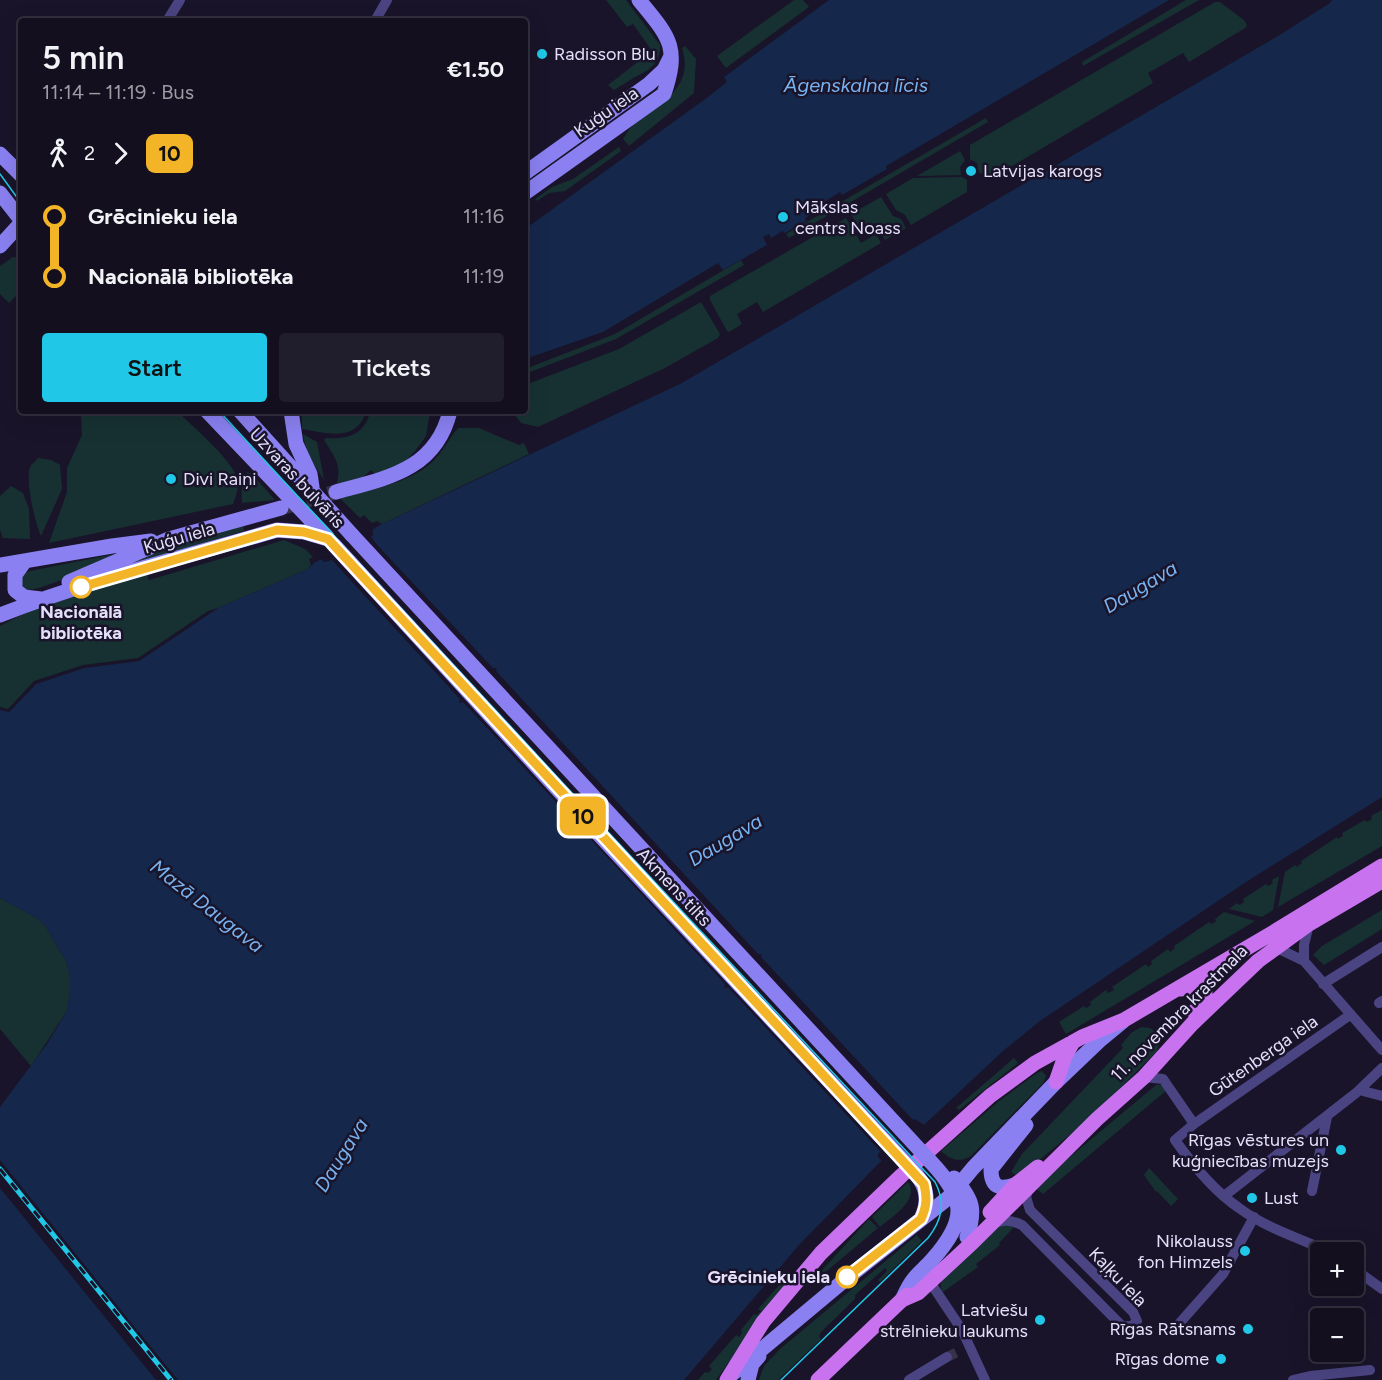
<!DOCTYPE html>
<meta charset="utf-8">
<style>
:root{--surface:#130f1f;--page:#201d2c;--text:#f1f3f6;--muted:#9d9ca4;--line:#322f3d;--accent:#20c7e7}
body{margin:0;font-family:Figtree,sans-serif;background:var(--page);color:var(--text);height:100vh;display:flex;flex-direction:column;font-size:22px;white-space:nowrap}
*{box-sizing:border-box;margin:0}
p{font-size:20px;color:var(--muted)}
.icon{flex:none;width:33px;height:33px;fill:none;stroke:currentColor;stroke-width:2;stroke-linecap:round;stroke-linejoin:round}
.map{position:relative;flex:1;overflow:hidden}
.drawer{position:absolute;left:18px;top:18px;width:510px;height:396px;display:flex;flex-direction:column;background:var(--surface);border-radius:6px;box-shadow:0 6px 24px #0002,0 0 0 2px var(--line)}
.drawer>*{flex:none}
.badge{padding:0 12px;border-radius:9px;font-size:21px;line-height:39px}
.buttons{position:absolute;left:1310px;top:1242px;display:grid;gap:12px}
.buttons a{display:grid;place-items:center;width:54px;height:54px;border-radius:6px;background:var(--surface);box-shadow:0 6px 24px #0002,0 0 0 2px var(--line);font-size:30px}
.map>.badge{position:absolute;translate:-50% -50%;box-shadow:0 0 0 3px #fff}
.legs{display:flex;align-items:center;gap:9px;height:66px;padding:0 24px;font-size:20px}
.legs p{margin-inline-start:auto}
.overview{display:flex;align-items:center;justify-content:space-between;height:102px;padding:0 24px}
h1{font-size:33px;font-weight:600;line-height:45px}
.primary-button{display:flex;gap:12px;margin-top:auto;padding:12px 24px}
.primary-button a{flex:1;height:69px;border-radius:6px;background:var(--accent);color:#111;font-size:24px;font-weight:600;line-height:69px;text-align:center}
.primary-button a+a{background:var(--page);color:var(--text)}
ul{padding:0 24px;list-style:none}
li{display:flex;align-items:center;gap:21px;height:60px;font-size:22px}
li i{display:grid;place-items:center;width:9px;height:100%;margin:0 8px;background:currentColor}
li i::after{content:'';width:15px;height:15px;margin:-8px;border:4px solid;border-radius:50%;background:var(--surface)}
li p{margin-inline-start:auto}
li:first-child i{background:linear-gradient(#0000 50%,currentColor 0)}
li:last-child i{background:linear-gradient(currentColor 50%,#0000 0)}
.map>svg:first-child{display:block}
.green{fill:#173132}
.water{fill:#15274b}
.pier{fill:#191429}
.lines{fill:none;stroke-linecap:round;stroke-linejoin:round}
.street-tunnel{stroke:#373248;stroke-width:10;stroke-dasharray:10 5;stroke-linecap:butt}
.secondary-tunnel{stroke:#373248;stroke-width:15;stroke-dasharray:15 8;stroke-linecap:butt}
.street{stroke:#4a4482;stroke-width:10}
.secondary{stroke:#8a80f1;stroke-width:15}
.primary{stroke:#c872f0;stroke-width:15}
.tram{stroke:#20c7e7;stroke-width:1.5}
.rail-casing{stroke:#20c7e7;stroke-width:5}
.rail{stroke:#191429;stroke-width:3;stroke-dasharray:9;stroke-linecap:butt}
.secondary-bridge{stroke:#8a80f1;stroke-width:15}
.line-1-casing{stroke:#fff;stroke-width:14}
.line-1{stroke:#f4b427;stroke-width:9}
.poi-dot{fill:#20c7e7;stroke:#191429;stroke-width:2}
.stop-1-dot{fill:#fff;stroke:#f4b427;stroke-width:3}
.labels{text-anchor:middle;stroke-width:5;stroke-linejoin:round;paint-order:stroke}
.poi-label{font-size:18px;fill:#e4dffb;stroke:#191429;text-anchor:start}
.street-label{font-size:18px;fill:#e4dffb;stroke:#191429}
.stop-label{font-size:18px;font-weight:bold;fill:#e4dffb;stroke:#191429}
.water-label{font-size:20px;font-style:italic;fill:#78b2f0;stroke:#191429}
</style>
<div class="map">
<svg width="1382" height="1380" viewBox="0 0 1382 1380">
<rect width="100%" height="100%" fill="#191429"/>
<!-- green -->
<path class="green" d="M 606,0 L 626,0 L 660,45 C 661,63 650,70 635,77 C 628,81 621,86 614,90 L 608,85 L 652,51 L 633,24 L 627,27 Z
M 794,0 L 803,0 L 809,7 L 726,68 L 717,56 Z
M 1186,0 L 1199,0 L 1083,66 L 1082,62 Z
M 1215,2 L 1220,2 L 1245,21 L 1247,26 L 1245,28 L 1189,62 L 1183,53 L 1148,73 L 1153,83 L 997,175 L 979,173 L 977,163 L 970,159 L 970,145 Z
M 685,46 L 696,59 L 694,93 L 629,146 L 623,139 C 627,133 630,127 635,123 C 660,101 695,89 682,48 Z
M 986,118 L 988,122 L 789,238 L 786,234 Z
M 619,147 L 621,151 L 565,191 L 549,193 L 537,201 L 535,199 L 552,187 L 573,179 Z
M 960,151 L 965,160 L 960,167 L 961,175 L 917,176 Z
M 962,177 L 967,180 L 967,192 L 911,225 L 905,215 L 896,210 L 886,194 L 913,178 Z
M 881,197 L 893,216 L 901,219 L 906,228 L 885,240 L 875,223 L 861,232 L 851,214 Z
M 846,218 L 861,243 L 876,234 L 881,243 L 763,312 L 757,302 L 737,314 L 742,324 L 729,332 L 727,331 L 710,300 L 710,296 Z
M 13,257 L 21,258 L 21,299 L 17,295 L 9,303 L 0,294 L 0,266 Z
M 741,260 L 744,265 L 616,339 L 525,374 L 525,369 L 615,334 Z
M 701,302 L 720,334 L 718,338 L 665,368 L 538,427 L 521,423 L 512,411 L 525,411 L 525,385 L 619,349 Z
M 136,411 L 177,411 C 194,428 228,456 237,477 C 240,484 236,497 233,504 L 49,543 L 67,492 L 67,468 L 82,435 L 81,416 Z
M 302,411 L 366,411 C 357,443 327,433 302,429 Z
M 370,411 L 430,411 L 426,436 L 415,451 L 402,465 L 375,474 L 371,470 L 361,479 L 336,486 C 343,466 334,456 324,440 L 326,438 C 347,440 366,434 370,411 Z
M 458,428 L 479,428 L 519,445 L 524,443 L 529,454 L 382,524 L 377,521 L 372,523 L 364,515 L 360,518 L 340,498 C 367,490 401,485 425,468 C 440,458 447,441 458,428 Z
M 303,434 L 317,442 L 324,480 C 315,466 305,451 303,434 Z
M 38,458 L 51,460 L 60,465 L 62,489 L 41,536 C 35,523 24,478 31,465 C 33,463 36,461 38,458 Z
M 247,472 L 252,474 L 275,500 L 242,503 C 241,492 242,482 247,472 Z
M 11,486 L 23,493 L 29,509 L 30,539 L 3,538 L 0,530 L 0,496 Z
M 243,525 L 244,531 L 111,570 L 160,549 Z
M 284,540 L 305,549 L 313,557 L 309,559 L 311,565 L 308,569 L 218,608 L 139,661 L 84,668 L 36,684 L 9,712 L 0,710 L 0,626 L 33,609 L 147,573 L 149,580 Z
M 120,553 C 101,562 42,592 24,590 L 20,580 L 24,573 L 30,571 Z
M 1382,810 L 1382,846 L 1278,907 L 1285,872 L 1295,865 L 1297,867 L 1302,863 L 1301,861 L 1337,837 L 1338,839 L 1343,836 L 1342,833 L 1365,820 L 1367,822 L 1372,819 L 1371,816 Z
M 1279,876 L 1273,910 L 1262,917 L 1229,909 L 1237,903 L 1240,905 L 1244,902 L 1243,899 L 1266,884 L 1268,886 L 1273,883 L 1272,880 Z
M 0,898 L 35,917 L 45,925 L 66,961 L 70,977 L 70,993 L 67,1011 L 31,1066 L 0,1029 Z
M 1382,910 L 1382,929 L 1324,965 L 1313,955 L 1322,946 Z
M 1224,912 L 1255,921 L 1066,1034 L 1059,1022 L 1084,1006 L 1086,1008 L 1091,1005 L 1090,1002 L 1106,990 L 1108,993 L 1114,990 L 1112,987 L 1146,964 L 1148,967 L 1152,964 L 1151,961 L 1168,949 L 1170,952 L 1175,948 L 1174,946 L 1209,922 L 1212,924 L 1216,921 L 1215,919 Z
M 1141,1027 L 1150,1028 C 1160,1035 1162,1041 1156,1052 L 1090,1118 L 1019,1177 L 1011,1172 L 1022,1154 L 1123,1048 L 1121,1045 L 1131,1033 Z
M 1014,1058 L 1018,1063 L 959,1110 L 956,1108 Z
M 1042,1071 L 1046,1076 L 1043,1083 L 971,1156 C 959,1163 951,1160 941,1151 L 999,1101 L 1037,1073 Z
M 1156,1085 L 1163,1085 L 1167,1090 L 1043,1194 L 1034,1187 Z
M 1149,1168 L 1178,1199 L 1171,1206 L 1157,1191 L 1156,1192 L 1144,1175 Z
M 908,1182 C 920,1200 892,1217 880,1227 L 872,1217 Z
M 869,1219 L 878,1228 L 822,1275 L 821,1272 L 824,1268 Z
M 1002,1224 L 1015,1226 L 999,1243 L 1000,1245 L 976,1264 L 978,1267 L 943,1292 L 941,1288 L 941,1281 Z
M 917,1235 L 922,1241 L 880,1282 L 878,1280 L 887,1271 L 885,1268 L 855,1295 L 855,1299 L 821,1332 L 819,1336 L 821,1339 L 778,1380 L 759,1380 L 764,1366 L 780,1349 Z
M 781,1283 L 787,1287 L 750,1333 L 716,1380 L 698,1380 L 705,1372 L 708,1373 L 712,1369 L 709,1366 L 736,1335 L 739,1337 L 742,1333 L 741,1330 L 754,1314 L 757,1315 L 761,1311 L 758,1309 Z"/>
<!-- water -->
<path class="water" d="M 829,0 L 1169,0 L 886,166 L 887,169 L 842,195 L 840,192 L 816,207 L 813,210 L 814,213 L 805,218 L 806,221 L 785,233 L 783,231 L 771,238 L 769,234 L 763,237 L 767,245 L 723,270 L 718,263 L 603,332 L 525,359 L 525,229 L 708,97 L 727,82 L 724,77 Z
M 1332,0 L 1382,0 L 1382,797 L 1246,882 L 1040,1021 L 1003,1051 L 924,1125 L 915,1119 L 878,1154 L 878,1157 L 882,1160 L 799,1245 L 684,1380 L 0,1380 L 0,1107 L 47,1044 L 67,1011 L 70,993 L 70,977 L 66,961 L 45,925 L 35,917 L 0,898 L 0,710 L 9,712 L 36,684 L 84,668 L 139,661 L 218,608 L 308,569 L 314,563 L 322,559 L 324,562 L 329,561 L 373,535 L 372,530 L 378,526 L 680,384 L 1278,36 L 1330,3 Z"/>
<!-- pier -->
<path class="pier" d="M 370,528 L 373,531 L 373,535 L 371,537 L 379,547 L 493,668 L 497,668 L 496,671 L 758,954 L 762,954 L 761,957 L 913,1120 L 915,1119 L 926,1127 L 922,1127 L 916,1123 L 881,1155 L 884,1159 L 884,1163 L 878,1157 L 880,1151 L 728,987 L 724,988 L 725,984 L 463,702 L 459,703 L 460,699 L 331,559 L 324,562 L 320,557 L 327,558 L 370,533 Z
M 218,608 L 139,661 L 84,668 L 36,684 L 9,712 L 0,710 L 0,707 L 8,709 L 34,681 L 83,665 L 138,658 L 208,611 Z
M 0,1160 L 137,1330 L 128,1343 L 138,1331 L 178,1380 L 156,1380 L 0,1188 Z"/>
<g class="lines">
<!-- street-tunnel -->
<path class="street-tunnel" d="M 947,1357 L 960,1351"/>
<!-- secondary-tunnel -->
<path class="secondary-tunnel" d="M 284,507 L 336,492"/>
<!-- street -->
<path class="street" d="M 167,21 L 180,0
M 375,21 L 387,0
M 1277,948 L 1304,961 L 1382,1050
M 1304,961 L 1304,945 L 1309,924
M 1323,984 L 1382,947
M 1379,1003 L 1382,1001
M 1144,1077 L 1163,1079 L 1194,1124
M 1359,1090 L 1382,1096
M 1312,1191 L 1327,1117
M 1224,1196 L 1356,1093 L 1382,1068
M 992,1224 C 1003,1219 1011,1220 1022,1225 L 1122,1326 L 1132,1326 L 1137,1321 L 1133,1312 L 1030,1210 L 1026,1197 L 1029,1187
M 1331,1252 C 1300,1239 1266,1228 1239,1208 C 1214,1191 1192,1164 1175,1140 L 1194,1124 L 1350,1015
M 1353,1268 L 1382,1289
M 930,1282 L 962,1330 L 985,1380
M 1177,1326 L 1223,1274 L 1254,1217
M 909,1380 L 947,1357
M 1293,1380 L 1310,1376 L 1370,1370"/>
<!-- secondary -->
<path class="secondary" d="M 0,154 L 21,175
M 525,173 L 649,84 L 664,70 L 670,58
M 0,193 L 21,220
M 525,193 L 664,94 C 680,46 669,37 639,0
M 0,246 L 21,223
M 207,411 L 327,537
M 240,411 L 352,535
M 291,411 L 296,444 L 310,474 L 312,487
M 336,492 C 387,478 436,470 450,411
M 25,561 L 15,575 L 15,590 L 24,597 L 41,599
M 0,565 L 112,546 L 151,541
M 69,582 L 169,539 L 281,508
M 0,615 C 89,580 184,557 277,530 L 304,532 L 328,539
M 916,1174 C 928,1189 929,1202 921,1219
M 954,1178 C 973,1200 976,1209 967,1237
M 1015,1185 C 999,1190 991,1187 991,1169 L 1026,1125
M 902,1300 C 905,1294 908,1286 913,1280 C 918,1273 926,1267 932,1260 C 967,1220 967,1200 930,1161
M 731,1375 L 847,1278 L 948,1198 L 973,1168 L 1056,1082 L 1099,1041 L 1122,1022
M 748,1380 L 752,1364 L 759,1356"/>
<!-- primary -->
<path class="primary" d="M 1180,989 L 1198,987 L 1205,992 L 1205,999 L 1194,1012
M 1056,1082 L 1065,1056 L 1073,1042
M 990,1212 L 1015,1185 L 1038,1167
M 902,1300 L 918,1293 L 973,1242 L 1097,1119 L 1144,1077 L 1192,1024 L 1258,961 L 1309,924 L 1382,881
M 727,1380 L 763,1322 L 821,1253 L 902,1175 L 990,1096 L 1035,1063 L 1082,1037 L 1124,1020 L 1269,935 L 1382,866
M 818,1380 L 907,1295"/>
<!-- tram -->
<path class="tram" d="M 0,174 L 21,203
M 219,411 L 609,833 L 935,1182 C 946,1203 942,1220 928,1238 L 781,1380"/>
<!-- rail casing -->
<g class="rail-casing">
<path id="rail" d="M 0,1169 L 171,1380"/>
</g>
<!-- rail -->
<use href="#rail" class="rail"/>
<!-- secondary-bridge -->
<path class="secondary-bridge" d="M 352,535 L 930,1161
M 334,545 L 603,839 L 916,1174"/>
</g>
<g class="lines">
<!-- line-1 casing -->
<g class="line-1-casing">
<path id="line-1" d="M 81,587 L 277,530 L 304,532 L 328,539 L 924,1184 C 927,1198 927,1206 921,1219 L 847,1277"/>
</g>
<!-- line-1 -->
<use href="#line-1" class="line-1"/>
</g>
<!-- markers -->
<g class="poi-dot">
<circle cx="542" cy="54" r="6"/>
<circle cx="971" cy="171" r="6"/>
<circle cx="783" cy="217" r="6"/>
<circle cx="171" cy="479" r="6"/>
<circle cx="1341" cy="1150" r="6"/>
<circle cx="1252" cy="1198" r="6"/>
<circle cx="1245" cy="1251" r="6"/>
<circle cx="1040" cy="1320" r="6"/>
<circle cx="1248" cy="1329" r="6"/>
<circle cx="1221" cy="1359" r="6"/>
</g>
<g class="stop-1-dot">
<circle cx="81" cy="587" r="10"/>
<circle cx="847" cy="1277" r="10"/>
</g>
<g class="labels">
<!-- poi labels -->
<g class="poi-label">
<text x="554" y="60">Radisson Blu</text>
<text x="983" y="177">Latvijas karogs</text>
<text x="795" y="213">Mākslas<tspan x="795" dy="21">centrs Noass</tspan></text>
<text x="183" y="485">Divi Raiņi</text>
<text x="1329" y="1146" text-anchor="end">Rīgas vēstures un<tspan x="1329" dy="21">kuģniecības muzejs</tspan></text>
<text x="1264" y="1204">Lust</text>
<text x="1233" y="1247" text-anchor="end">Nikolauss<tspan x="1233" dy="21">fon Himzels</tspan></text>
<text x="1028" y="1316" text-anchor="end">Latviešu<tspan x="1028" dy="21">strēlnieku laukums</tspan></text>
<text x="1236" y="1335" text-anchor="end">Rīgas Rātsnams</text>
<text x="1209" y="1365" text-anchor="end">Rīgas dome</text>
</g>
<!-- street labels -->
<g class="street-label">
<text transform="translate(606 112) rotate(-35)" y="6">Kuģu iela</text>
<text transform="translate(297 478) rotate(47)" y="6">Uzvaras bulvāris</text>
<text transform="translate(179 538) rotate(-16)" y="6">Kuģu iela</text>
<text transform="translate(674 887) rotate(47)" y="6">Akmens tilts</text>
<text transform="translate(1179 1013) rotate(-45)" y="6">11. novembra krastmala</text>
<text transform="translate(1263 1056) rotate(-35)" y="6">Gūtenberga iela</text>
<text transform="translate(1118 1277) rotate(46)" y="6">Kaļķu iela</text>
</g>
<!-- stop labels -->
<g class="stop-label">
<text x="81" y="618">Nacionālā<tspan x="81" dy="21">bibliotēka</tspan></text>
<text x="830" y="1283" text-anchor="end">Grēcinieku iela</text>
</g>
<!-- water labels -->
<g class="water-label">
<text x="856" y="92">Āgenskalna līcis</text>
<text transform="translate(1140 587) rotate(-31)" y="7">Daugava</text>
<text transform="translate(725 840) rotate(-31)" y="7">Daugava</text>
<text transform="translate(207 906) rotate(38)" y="7">Mazā Daugava</text>
<text transform="translate(341 1155) rotate(-58)" y="7">Daugava</text>
</g>
</g>
</svg>
<div class="buttons">
<a>+</a>
<a>−</a>
</div>
<b class="badge" style="left:583px;top:816px;background:#f4b427;color:#111">10</b>
<section class="drawer">
<div class="overview"><div><h1>5 min</h1><p>11:14 – 11:19 · Bus</p></div><b>€1.50</b></div>
<div class="legs"><svg class="icon" aria-label="walk" viewBox="0 0 24 24"><circle cx="13" cy="4" r="2"/><path d="M13 8l-2 6 4 7M11 14l-3 7M7 12l3-4h3l4 4"/></svg>2<svg class="icon" aria-label="forward" viewBox="0 0 24 24"><path d="M9 5l7 7-7 7"/></svg><b class="badge" style="background:#f4b427;color:#111">10</b></div>
<ul>
<li><i style="color:#f4b427"></i><b>Grēcinieku iela</b><p>11:16</p></li>
<li><i style="color:#f4b427"></i><b>Nacionālā bibliotēka</b><p>11:19</p></li>
</ul>
<div class="primary-button"><a>Start</a><a>Tickets</a></div>
</section>
</div>
